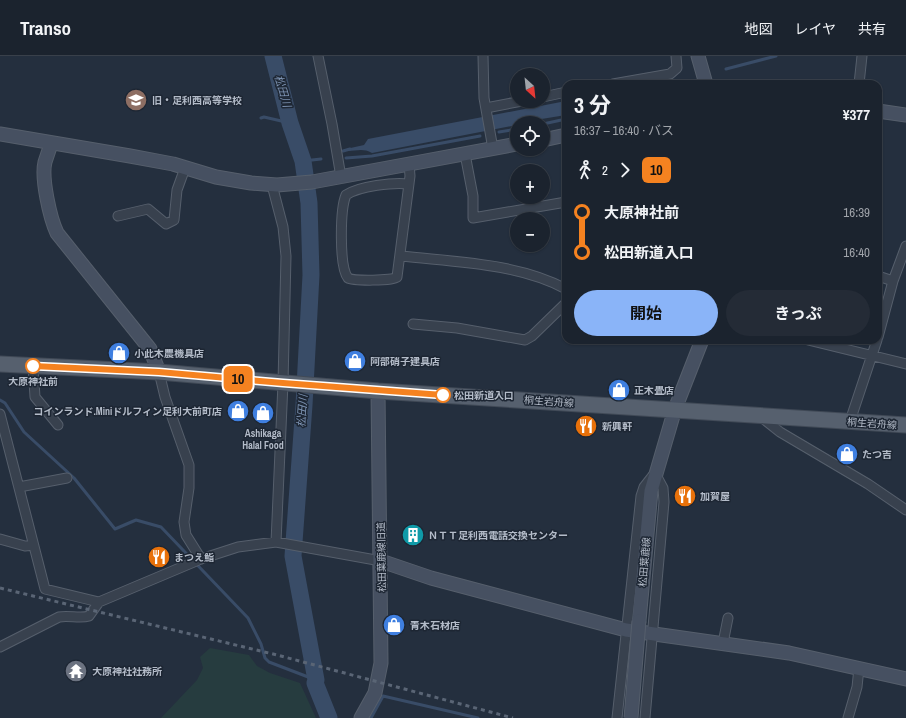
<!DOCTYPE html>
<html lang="ja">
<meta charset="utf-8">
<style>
:root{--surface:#1b232e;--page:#242b36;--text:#f1f3f6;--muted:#a0a4aa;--line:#39404a;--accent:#8ab4f8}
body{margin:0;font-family:"Archivo Narrow","Noto Sans JP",sans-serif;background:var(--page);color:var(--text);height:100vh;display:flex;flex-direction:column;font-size:15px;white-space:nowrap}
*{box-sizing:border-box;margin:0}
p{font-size:13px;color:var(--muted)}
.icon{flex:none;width:22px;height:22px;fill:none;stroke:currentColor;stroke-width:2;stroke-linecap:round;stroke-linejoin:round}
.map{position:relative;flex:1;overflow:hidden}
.sheet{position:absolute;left:562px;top:24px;width:320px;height:264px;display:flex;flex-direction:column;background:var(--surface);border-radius:12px;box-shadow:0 1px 3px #0004,0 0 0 1px var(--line)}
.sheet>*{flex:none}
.badge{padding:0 8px;border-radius:6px;font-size:14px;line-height:26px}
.needle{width:26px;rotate:153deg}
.controls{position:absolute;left:510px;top:12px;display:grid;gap:8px}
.controls a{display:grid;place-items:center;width:40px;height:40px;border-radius:50%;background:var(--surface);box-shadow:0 1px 3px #0004,0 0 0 1px var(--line);font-size:20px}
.map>.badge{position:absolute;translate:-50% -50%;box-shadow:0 0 0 2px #fff}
.legs{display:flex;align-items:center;gap:6px;height:44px;padding:0 12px;font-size:13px}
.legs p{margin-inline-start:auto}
.headline{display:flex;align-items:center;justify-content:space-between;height:68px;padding:0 12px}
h1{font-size:22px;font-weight:700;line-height:30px}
.action{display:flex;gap:8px;margin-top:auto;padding:8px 12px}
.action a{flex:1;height:46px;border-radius:24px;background:var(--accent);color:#111;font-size:16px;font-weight:700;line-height:46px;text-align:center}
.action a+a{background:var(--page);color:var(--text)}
ul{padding:0 12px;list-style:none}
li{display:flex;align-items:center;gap:14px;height:40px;font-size:15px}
li i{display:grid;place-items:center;width:6px;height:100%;margin:0 5px;background:currentColor}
li i::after{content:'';width:10px;height:10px;margin:-5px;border:3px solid;border-radius:50%;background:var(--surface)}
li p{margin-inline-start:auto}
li:first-child i{background:linear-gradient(#0000 50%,currentColor 0)}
li:last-child i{background:linear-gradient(currentColor 50%,#0000 0)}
header{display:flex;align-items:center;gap:24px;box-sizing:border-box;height:56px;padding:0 20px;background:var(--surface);border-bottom:1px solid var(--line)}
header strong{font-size:19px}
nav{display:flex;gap:22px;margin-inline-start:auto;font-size:14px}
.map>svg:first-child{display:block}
.green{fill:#263c3f}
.water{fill:#394c67}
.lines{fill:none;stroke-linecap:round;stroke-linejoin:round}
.stream{stroke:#394c67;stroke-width:3}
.river{stroke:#394c67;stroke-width:17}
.street-casing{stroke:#565f6c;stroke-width:11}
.secondary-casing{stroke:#565f6c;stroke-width:15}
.primary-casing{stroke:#414a57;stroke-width:17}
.street{stroke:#38414e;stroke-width:9}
.secondary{stroke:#465061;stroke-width:13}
.primary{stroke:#56606e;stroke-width:15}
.rail{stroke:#5a6575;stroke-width:3;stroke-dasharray:4 4;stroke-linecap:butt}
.secondary-bridge-casing{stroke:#565f6c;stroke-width:15;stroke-linecap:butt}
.secondary-bridge{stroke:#465061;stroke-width:13}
.line-1-casing{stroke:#fff;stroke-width:9}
.line-1{stroke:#f58220;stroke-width:6}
.stop-1-dot{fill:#fff;stroke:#f58220;stroke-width:2}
.labels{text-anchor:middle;stroke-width:3;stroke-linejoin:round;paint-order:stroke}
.poi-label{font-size:10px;font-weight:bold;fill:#b4bcc9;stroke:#1d2633;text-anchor:start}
.stop-label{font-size:10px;font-weight:bold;fill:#b4bcc9;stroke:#1d2633}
.street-label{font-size:10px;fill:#b4bcc9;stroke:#1d2633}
.water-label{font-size:11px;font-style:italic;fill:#7c92b1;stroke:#1d2633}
</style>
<header>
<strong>Transo</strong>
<nav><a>地図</a><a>レイヤ</a><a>共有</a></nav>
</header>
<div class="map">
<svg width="906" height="662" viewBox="0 0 906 662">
<rect width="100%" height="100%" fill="#242f3e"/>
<!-- green -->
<path class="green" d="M 210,592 L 249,599 L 257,610 L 270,617 L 300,627 L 316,662 L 161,662 L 197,624 L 203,612 L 200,601 Z"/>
<!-- water -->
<path class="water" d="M 566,45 L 566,59 L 517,67 L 517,69 L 372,97 C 363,92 357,95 347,95 L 346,93 L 364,89 L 368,83 Z"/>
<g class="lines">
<!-- stream -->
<path class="stream" d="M 726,13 L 776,0
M 673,28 L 681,25
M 261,62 L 264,61 L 290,67
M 543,68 L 566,63
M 499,76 L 517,73
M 343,95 L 350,93
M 346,102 L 372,100 L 480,80
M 303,105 L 321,103
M 0,344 L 5,347 L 24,376 L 74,422 L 115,473 L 136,464 L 161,471 L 248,562 L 261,588 L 265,602 L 269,606 L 316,624
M 371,662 L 383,640 L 478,662"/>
<!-- river -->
<path class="river" d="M 273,0 L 290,67 L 303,105 L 309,147 L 311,219 L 304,349 L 293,500 L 316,624 L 315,627 L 329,662"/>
<!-- street casing -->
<g class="street-casing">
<path id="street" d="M 318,0 L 332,68 L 341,121
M 483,0 L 484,42 L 493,93
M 613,28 L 670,18 L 677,12 L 676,0
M 859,28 L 862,0
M 543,41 L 566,36
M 486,52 L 522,45
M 465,98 L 473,140 L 473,162 L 566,146
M 409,128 C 394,126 359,130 346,139 C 340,153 339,211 348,222 C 353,225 393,225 397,221 L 410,120 L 409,108
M 272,129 L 283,171 L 286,200 L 283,327 L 276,486
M 118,160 L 148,153 L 166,168 L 174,164 L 177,134 L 185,112
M 401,200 C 454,206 518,207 566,233
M 878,220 L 893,225
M 413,268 L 457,272 L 525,284 L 532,280 L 566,247
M 878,281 L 893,225 L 906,190
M 808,284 L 906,308
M 33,310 L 35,341 L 58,369
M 159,316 L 165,341 L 189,409 L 189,432 L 184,466 L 186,479 L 201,503
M 0,358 L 45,533 L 99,546 L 201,503 L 238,491 L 276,486 L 381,505
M 760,360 L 780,376 L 868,428 L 906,454
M 850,365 L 877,284
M 19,431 L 67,422
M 0,483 L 25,490 L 33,489
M 723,587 L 728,562
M 0,591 L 59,561 C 69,559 80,563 89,560 L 99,546
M 617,662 L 641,440 L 644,431 L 655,417 L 663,432 L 664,446 L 645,662
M 848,662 L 857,631 L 859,612"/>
</g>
<!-- secondary casing -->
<g class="secondary-casing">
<path id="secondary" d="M 698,0 L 706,28
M 878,55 L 906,59
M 0,78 L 130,100 L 173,108 L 216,121 L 251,127 L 277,129 L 312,126 L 517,88
M 543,84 L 566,79
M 51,88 C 49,94 47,100 45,106 C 41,122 50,162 57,177 L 150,293 L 159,316
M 381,505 L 431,522 L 626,574 L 789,597 L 906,623
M 639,565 L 651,435 L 675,353 L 702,284
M 361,662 L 375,637 L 381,607 L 378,335"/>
</g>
<!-- primary casing -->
<g class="primary-casing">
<path id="primary" d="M 0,308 L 159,316 L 378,335 L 906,369"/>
</g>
<!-- street -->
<use href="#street" class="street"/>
<!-- secondary -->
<use href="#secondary" class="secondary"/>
<!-- primary -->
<use href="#primary" class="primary"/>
<!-- rail -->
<path class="rail" d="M 0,532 L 277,599 L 513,662"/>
<!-- secondary-bridge casing -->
<g class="secondary-bridge-casing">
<path id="secondary-bridge" d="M 631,662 L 639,565"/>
</g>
<!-- secondary-bridge -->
<use href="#secondary-bridge" class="secondary-bridge"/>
</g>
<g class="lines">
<!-- line-1 casing -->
<g class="line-1-casing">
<path id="line-1" d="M 33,310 L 159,316 L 283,327 L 443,339"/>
</g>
<!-- line-1 -->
<use href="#line-1" class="line-1"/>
</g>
<!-- icons -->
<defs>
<g id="school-disc" transform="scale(1.15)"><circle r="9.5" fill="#8d6e63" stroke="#1d2633"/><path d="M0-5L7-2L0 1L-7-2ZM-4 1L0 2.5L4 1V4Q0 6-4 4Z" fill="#fff"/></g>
<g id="shop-disc" transform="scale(1.15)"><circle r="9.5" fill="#3f7fe0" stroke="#1d2633"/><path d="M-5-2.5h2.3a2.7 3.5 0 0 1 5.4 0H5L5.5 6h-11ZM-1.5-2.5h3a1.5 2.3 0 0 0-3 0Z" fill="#fff"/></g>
<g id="restaurant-disc" transform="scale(1.15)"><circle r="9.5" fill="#e8710a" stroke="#1d2633"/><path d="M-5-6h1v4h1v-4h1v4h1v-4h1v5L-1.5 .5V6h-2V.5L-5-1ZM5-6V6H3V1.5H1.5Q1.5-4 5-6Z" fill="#fff"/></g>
<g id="building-disc" transform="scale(1.15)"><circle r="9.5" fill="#0f9aa8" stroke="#1d2633"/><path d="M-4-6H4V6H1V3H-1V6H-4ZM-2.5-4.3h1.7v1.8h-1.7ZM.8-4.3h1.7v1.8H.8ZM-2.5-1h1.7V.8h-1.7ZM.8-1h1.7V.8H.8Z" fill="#fff"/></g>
<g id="temple-disc" transform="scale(1.15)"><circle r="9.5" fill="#6b7280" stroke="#1d2633"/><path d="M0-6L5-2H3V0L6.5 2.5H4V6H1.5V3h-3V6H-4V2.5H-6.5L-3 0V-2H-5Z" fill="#fff"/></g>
</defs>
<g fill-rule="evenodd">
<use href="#school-disc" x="136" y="44"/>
<use href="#shop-disc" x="119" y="297"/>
<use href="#shop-disc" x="355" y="305"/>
<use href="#shop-disc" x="619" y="334"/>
<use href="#shop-disc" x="238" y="355"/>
<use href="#shop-disc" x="263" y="357"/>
<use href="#restaurant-disc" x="586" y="370"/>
<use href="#shop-disc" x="847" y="398"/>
<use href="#restaurant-disc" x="685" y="440"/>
<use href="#building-disc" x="413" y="479"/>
<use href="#restaurant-disc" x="159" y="501"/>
<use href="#shop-disc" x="394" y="569"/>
<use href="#temple-disc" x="76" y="615"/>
</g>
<!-- markers -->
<g class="stop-1-dot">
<circle cx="33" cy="310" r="7"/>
<circle cx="443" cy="339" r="7"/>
</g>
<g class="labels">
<!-- poi labels -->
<g class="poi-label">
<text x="152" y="48">旧・足利西高等学校</text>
<text x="134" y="301">小此木農機具店</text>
<text x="370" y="309">阿部硝子建具店</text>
<text x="634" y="338">正木畳店</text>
<text x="222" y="359" text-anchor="end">コインランド.Miniドルフィン足利大前町店</text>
<text x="602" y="374">新興軒</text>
<text x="263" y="381" text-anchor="middle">Ashikaga<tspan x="263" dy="12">Halal Food</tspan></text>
<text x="862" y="402">たつ吉</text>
<text x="700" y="444">加賀屋</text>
<text x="428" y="483">ＮＴＴ足利西電話交換センター</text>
<text x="174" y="505">まつえ鮨</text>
<text x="410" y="573">青木石材店</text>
<text x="92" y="619">大原神社社務所</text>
</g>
<!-- stop labels -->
<g class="stop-label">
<text x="33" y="329">大原神社前</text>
<text x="454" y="343" text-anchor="start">松田新道入口</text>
</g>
<!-- street labels -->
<g class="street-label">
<text transform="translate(549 345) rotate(4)" y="4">桐生岩舟線</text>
<text transform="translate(872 367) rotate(4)" y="4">桐生岩舟線</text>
<text transform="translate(381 501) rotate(-91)" y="4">松田葉鹿線旧道</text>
<text transform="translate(644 506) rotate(-85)" y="4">松田葉鹿線</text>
</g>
<!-- water labels -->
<g class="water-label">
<text transform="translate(283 35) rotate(74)" y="4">松田川</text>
<text transform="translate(302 355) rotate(-86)" y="4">松田川</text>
</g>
</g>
</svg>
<div class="controls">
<a><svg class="needle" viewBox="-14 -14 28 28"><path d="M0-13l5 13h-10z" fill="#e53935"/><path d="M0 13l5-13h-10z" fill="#a0a4aa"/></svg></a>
<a><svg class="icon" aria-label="locate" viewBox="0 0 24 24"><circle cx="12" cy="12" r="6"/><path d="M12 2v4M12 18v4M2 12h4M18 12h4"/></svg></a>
<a>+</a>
<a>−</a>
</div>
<b class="badge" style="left:238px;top:323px;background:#f58220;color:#111">10</b>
<section class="sheet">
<div class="headline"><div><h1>3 分</h1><p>16:37 – 16:40 · バス</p></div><b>¥377</b></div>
<div class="legs"><svg class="icon" aria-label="walk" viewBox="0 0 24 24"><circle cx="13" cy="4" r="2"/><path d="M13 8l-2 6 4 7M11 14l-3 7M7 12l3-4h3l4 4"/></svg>2<svg class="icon" aria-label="forward" viewBox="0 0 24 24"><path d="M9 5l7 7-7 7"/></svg><b class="badge" style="background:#f58220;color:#111">10</b></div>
<ul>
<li><i style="color:#f58220"></i><b>大原神社前</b><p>16:39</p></li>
<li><i style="color:#f58220"></i><b>松田新道入口</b><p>16:40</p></li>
</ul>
<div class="action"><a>開始</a><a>きっぷ</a></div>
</section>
</div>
